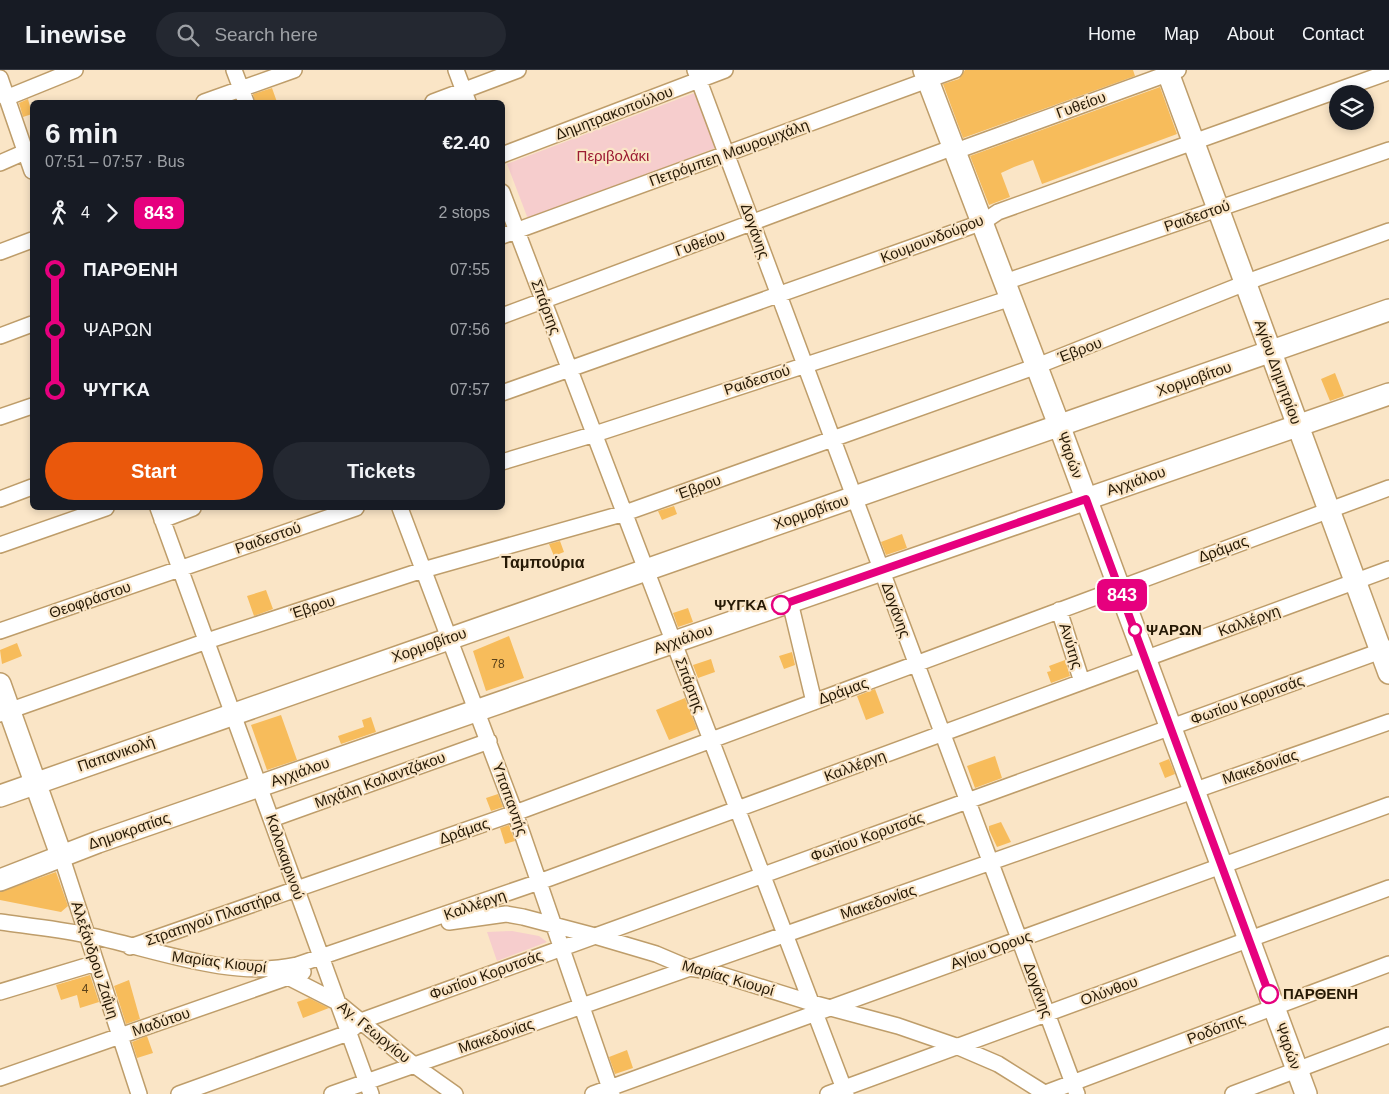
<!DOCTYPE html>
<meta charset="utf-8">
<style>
:root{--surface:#171b24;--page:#242831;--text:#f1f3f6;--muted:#9ea1a6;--line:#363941;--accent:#ea580c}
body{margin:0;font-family:Helvetica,sans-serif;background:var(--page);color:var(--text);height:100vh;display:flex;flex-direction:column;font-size:19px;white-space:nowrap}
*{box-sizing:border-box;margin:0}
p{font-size:16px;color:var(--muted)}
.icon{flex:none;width:28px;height:28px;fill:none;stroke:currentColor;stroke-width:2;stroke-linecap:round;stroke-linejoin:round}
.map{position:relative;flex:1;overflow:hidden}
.sheet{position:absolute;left:30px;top:30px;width:475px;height:410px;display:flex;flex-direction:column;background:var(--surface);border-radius:8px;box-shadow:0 2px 8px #0003}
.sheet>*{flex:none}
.badge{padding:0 10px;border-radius:8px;font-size:18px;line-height:32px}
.tools{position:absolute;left:1329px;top:15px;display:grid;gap:10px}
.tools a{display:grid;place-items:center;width:45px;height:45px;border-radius:50%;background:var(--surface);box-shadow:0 2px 8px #0003;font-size:25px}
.map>.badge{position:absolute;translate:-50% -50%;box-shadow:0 0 0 2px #fff}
.legs{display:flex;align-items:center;gap:8px;height:55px;padding:0 15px;font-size:16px}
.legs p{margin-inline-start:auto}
.headline{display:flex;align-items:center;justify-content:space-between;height:85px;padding:0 15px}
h1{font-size:28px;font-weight:700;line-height:38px}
.cta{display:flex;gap:10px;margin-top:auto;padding:10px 15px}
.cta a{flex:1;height:58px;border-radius:30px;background:var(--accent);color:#fff;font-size:20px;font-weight:700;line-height:58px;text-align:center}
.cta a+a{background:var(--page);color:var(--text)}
ul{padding:0 15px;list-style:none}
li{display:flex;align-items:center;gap:18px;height:60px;font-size:19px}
li i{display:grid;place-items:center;width:8px;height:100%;margin:0 6px;background:currentColor}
li i::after{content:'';width:12px;height:12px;margin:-6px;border:4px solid;border-radius:50%;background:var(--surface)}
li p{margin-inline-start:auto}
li:first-child i{background:linear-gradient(#0000 50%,currentColor 0)}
li:last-child i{background:linear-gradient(currentColor 50%,#0000 0)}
header{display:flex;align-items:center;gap:30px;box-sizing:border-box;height:70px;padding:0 25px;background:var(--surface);border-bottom:1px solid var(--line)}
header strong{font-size:24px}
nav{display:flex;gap:28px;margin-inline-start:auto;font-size:18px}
.search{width:350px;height:45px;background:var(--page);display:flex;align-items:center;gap:12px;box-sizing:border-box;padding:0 18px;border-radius:28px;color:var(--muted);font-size:19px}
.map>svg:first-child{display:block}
.green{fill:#f6cdcd}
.building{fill:#f7bc5b}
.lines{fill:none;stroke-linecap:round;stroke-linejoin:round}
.street-casing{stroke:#be9d6a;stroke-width:18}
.secondary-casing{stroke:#be9d6a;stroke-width:24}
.street{stroke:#fff;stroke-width:15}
.secondary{stroke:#fff;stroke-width:21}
.line-1-casing{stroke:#fff;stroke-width:11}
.line-1{stroke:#e6007e;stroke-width:8}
.stop-1-dot{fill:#fff;stroke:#e6007e;stroke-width:2.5}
.labels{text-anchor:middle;stroke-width:4.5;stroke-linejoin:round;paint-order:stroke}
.number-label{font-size:12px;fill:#5a421a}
.street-label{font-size:15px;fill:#261905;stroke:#fae5c6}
.park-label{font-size:15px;fill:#9c1b33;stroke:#fae5c6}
.stop-label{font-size:15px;font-weight:bold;fill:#261905;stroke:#fae5c6;text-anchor:start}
.neighbourhood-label{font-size:16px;font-weight:bold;fill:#261905;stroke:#fae5c6}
</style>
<header>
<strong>Linewise</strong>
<div class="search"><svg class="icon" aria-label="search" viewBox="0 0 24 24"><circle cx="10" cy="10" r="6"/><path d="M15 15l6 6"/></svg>Search here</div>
<nav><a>Home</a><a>Map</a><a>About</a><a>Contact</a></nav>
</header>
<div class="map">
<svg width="1389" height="1024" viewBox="0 0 1389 1024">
<rect width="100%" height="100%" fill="#fae5c6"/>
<!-- green -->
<path class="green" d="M 697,22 L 718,77 L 528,149 L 507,94 Z
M 512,861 L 539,866 L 547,872 L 497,891 L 487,862 Z"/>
<!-- building -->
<path class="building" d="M 965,0 L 1133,0 L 1135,6 L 963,68 L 943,14 L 959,9 Z
M 1160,17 L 1177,64 L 1042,114 L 1033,90 L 1014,97 L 1001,103 L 1010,127 L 989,135 L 970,86 Z
M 272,18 L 277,32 L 255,32 L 253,24 Z
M 28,29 L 32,44 L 23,47 L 19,33 Z
M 1335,303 L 1344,326 L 1330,331 L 1321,309 Z
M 674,436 L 677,444 L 662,450 L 658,441 Z
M 902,464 L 907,478 L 886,485 L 881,472 Z
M 560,471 L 564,482 L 554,486 L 549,474 Z
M 266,520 L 273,539 L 254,546 L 247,526 Z
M 688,538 L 693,552 L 678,557 L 673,543 Z
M 509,566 L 524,608 L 486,621 L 473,581 Z
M 17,573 L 22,586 L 2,594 L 0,580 Z
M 792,582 L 795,595 L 784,599 L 779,586 Z
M 711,589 L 715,602 L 698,608 L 693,595 Z
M 1065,590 L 1070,606 L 1051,613 L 1047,602 L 1051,601 L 1049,596 Z
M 875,619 L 884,643 L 866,650 L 857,626 Z
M 685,628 L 697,659 L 669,670 L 656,640 Z
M 281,645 L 297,690 L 267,700 L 251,655 Z
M 371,647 L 376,662 L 341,674 L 338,666 L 364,657 L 362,650 Z
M 995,686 L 1002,708 L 975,718 L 967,696 Z
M 1169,689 L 1175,704 L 1165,708 L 1159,693 Z
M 498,724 L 503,737 L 491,741 L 486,728 Z
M 1001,752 L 1011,772 L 997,777 L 989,760 L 989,756 Z
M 509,755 L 515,771 L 505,774 L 500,758 Z
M 56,802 L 68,836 L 61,842 L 0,830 L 0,822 Z
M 90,905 L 99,932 L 80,938 L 77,925 L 61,930 L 56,915 Z
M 129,910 L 140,949 L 126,954 L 114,916 Z
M 309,928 L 329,938 L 303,948 L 297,932 Z
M 147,966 L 153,983 L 137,988 L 132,972 Z
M 627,980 L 633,998 L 615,1004 L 609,987 Z"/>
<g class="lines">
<!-- street casing -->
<g class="street-casing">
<path id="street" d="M 234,0 L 246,32
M 456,0 L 468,32
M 695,0 L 1077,1024
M 0,8 L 32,101
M 6,28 L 75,0
M 204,32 L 294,0
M 433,32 L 518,0
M 956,81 L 1178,0
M 502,85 L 725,0
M 0,93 L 25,82
M 502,122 L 846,1024
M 502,166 L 955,0
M 0,182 L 32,170
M 1005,212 L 1389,80
M 502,246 L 954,77
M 0,266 L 32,254
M 502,323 L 983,152 L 998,142 L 1389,2
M 0,347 L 32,336
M 502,392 L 595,364 L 1011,228
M 0,429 L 32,417
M 158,438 L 371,1024
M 400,438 L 515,743 L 612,1024
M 162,450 L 193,438
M 0,475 L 106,438
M 790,532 L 814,632
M 1059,540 L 1082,612
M 0,561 L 356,438
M 0,644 L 207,571 L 423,500 L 625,443 L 1037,296 L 1258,208 L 1389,161
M 272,749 L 489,671
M 61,785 L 139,1024
M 0,852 C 29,856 58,859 87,865 C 152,878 230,910 297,895 L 539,812 L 1389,499
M 449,852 L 506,844 L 523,847 L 595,866 L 656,884 L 689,898 L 709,901 L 812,933 L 898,956 L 956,976 L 998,994 L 1046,1024
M 130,877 L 515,743 L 1389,418
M 288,907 L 337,932 L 414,995 L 455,1024
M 0,922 L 96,893
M 0,1008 L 303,902
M 179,1024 L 348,963 L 361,951 L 1389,578
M 332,1024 L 1389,652
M 593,1024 L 1389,735
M 828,1024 L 1389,818
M 1043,1024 L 1389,894
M 1233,1024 L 1389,965"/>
</g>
<!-- secondary casing -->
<g class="secondary-casing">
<path id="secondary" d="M 924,0 L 1059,355 L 1306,1024
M 1167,0 L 1389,603
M 0,614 L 61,785
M 0,726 L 1389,240
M 0,810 L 98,772 L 1389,324"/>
</g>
<!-- street -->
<use href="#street" class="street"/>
<!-- secondary -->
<use href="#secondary" class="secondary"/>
</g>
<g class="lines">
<!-- line-1 casing -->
<g class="line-1-casing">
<path id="line-1" d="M 781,535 L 1086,429 L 1269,924"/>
</g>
<!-- line-1 -->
<use href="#line-1" class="line-1"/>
</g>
<!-- markers -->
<g class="stop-1-dot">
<circle cx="781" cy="535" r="9"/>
<circle cx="1135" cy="560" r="6"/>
<circle cx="1269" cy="924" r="9"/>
</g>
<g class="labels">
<!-- number labels -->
<g class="number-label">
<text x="498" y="598">78</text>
<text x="85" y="923">4</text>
</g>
<!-- street labels -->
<g class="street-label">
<text transform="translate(1081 35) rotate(-20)" y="5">Γυθείου</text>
<text transform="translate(614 43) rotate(-21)" y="5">Δημητρακοπούλου</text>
<text transform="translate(729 83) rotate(-20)" y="5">Πετρόμπεη Μαυρομιχάλη</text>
<text transform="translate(1197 146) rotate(-19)" y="5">Ραιδεστού</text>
<text transform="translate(755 161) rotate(70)" y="5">Δογάνης</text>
<text transform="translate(932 169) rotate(-21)" y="5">Κουμουνδούρου</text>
<text transform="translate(700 173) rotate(-20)" y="5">Γυθείου</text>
<text transform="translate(546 237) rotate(69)" y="5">Σπάρτης</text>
<text transform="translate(1080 280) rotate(-21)" y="5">Έβρου</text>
<text transform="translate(1278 302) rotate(70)" y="5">Αγίου Δημητρίου</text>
<text transform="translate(1194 309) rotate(-19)" y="5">Χορμοβίτου</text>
<text transform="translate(757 310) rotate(-18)" y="5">Ραιδεστού</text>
<text transform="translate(1070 385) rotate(70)" y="5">Ψαρών</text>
<text transform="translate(1136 411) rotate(-19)" y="5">Αγχιάλου</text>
<text transform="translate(699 417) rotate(-20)" y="5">Έβρου</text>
<text transform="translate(811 442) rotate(-19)" y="5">Χορμοβίτου</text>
<text transform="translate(268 468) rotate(-19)" y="5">Ραιδεστού</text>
<text transform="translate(1223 479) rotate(-20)" y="5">Δράμας</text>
<text transform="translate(90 530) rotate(-19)" y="5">Θεοφράστου</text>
<text transform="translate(313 537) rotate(-18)" y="5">Έβρου</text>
<text transform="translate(896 540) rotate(70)" y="5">Δογάνης</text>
<text transform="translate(1249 551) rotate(-20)" y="5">Καλλέργη</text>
<text transform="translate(683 569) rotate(-19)" y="5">Αγχιάλου</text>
<text transform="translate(429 575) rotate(-19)" y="5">Χορμοβίτου</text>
<text transform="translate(1071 576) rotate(73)" y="5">Ανύτης</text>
<text transform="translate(690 615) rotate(69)" y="5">Σπάρτης</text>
<text transform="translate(843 621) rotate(-20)" y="5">Δράμας</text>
<text transform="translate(1247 630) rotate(-20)" y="5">Φωτίου Κορυτσάς</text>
<text transform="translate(116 684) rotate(-19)" y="5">Παπανικολή</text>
<text transform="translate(855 696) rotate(-20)" y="5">Καλλέργη</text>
<text transform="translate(1260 697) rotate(-19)" y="5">Μακεδονίας</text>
<text transform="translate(300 702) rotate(-19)" y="5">Αγχιάλου</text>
<text transform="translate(380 710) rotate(-20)" y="5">Μιχάλη Καλαντζάκου</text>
<text transform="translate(510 729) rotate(70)" y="5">Υπαπαντής</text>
<text transform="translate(129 761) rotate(-19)" y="5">Δημοκρατίας</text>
<text transform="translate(464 761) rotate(-19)" y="5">Δράμας</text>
<text transform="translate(867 767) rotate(-20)" y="5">Φωτίου Κορυτσάς</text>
<text transform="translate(285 787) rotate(71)" y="5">Καλοκαιρινού</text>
<text transform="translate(878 832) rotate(-19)" y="5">Μακεδονίας</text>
<text transform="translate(475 835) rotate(-19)" y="5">Καλλέργη</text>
<text transform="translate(213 848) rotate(-19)" y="5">Στρατηγού Πλαστήρα</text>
<text transform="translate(991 880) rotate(-20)" y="5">Αγίου Όρους</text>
<text transform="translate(95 890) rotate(72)" y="5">Αλεξάνδρου Ζαΐμη</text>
<text transform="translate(219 892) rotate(7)" y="5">Μαρίας Κιουρί</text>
<text transform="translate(486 905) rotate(-20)" y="5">Φωτίου Κορυτσάς</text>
<text transform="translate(728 908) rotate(16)" y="5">Μαρίας Κιουρί</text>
<text transform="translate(1038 920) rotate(70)" y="5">Δογάνης</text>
<text transform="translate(1109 921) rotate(-20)" y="5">Ολύνθου</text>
<text transform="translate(161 952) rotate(-19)" y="5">Μαδύτου</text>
<text transform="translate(1216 959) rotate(-21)" y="5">Ροδόπης</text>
<text transform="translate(374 962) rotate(39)" y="5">Αγ. Γεωργίου</text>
<text transform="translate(496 966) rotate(-19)" y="5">Μακεδονίας</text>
<text transform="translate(1288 976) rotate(70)" y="5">Ψαρών</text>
</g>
<!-- park labels -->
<g class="park-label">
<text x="613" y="91">Περιβολάκι</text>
</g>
<!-- stop labels -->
<g class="stop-label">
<text x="767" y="540" text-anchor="end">ΨΥΓΚΑ</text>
<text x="1146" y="565">ΨΑΡΩΝ</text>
<text x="1283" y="929">ΠΑΡΘΕΝΗ</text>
</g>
<!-- neighbourhood labels -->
<g class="neighbourhood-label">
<text x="543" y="498">Ταμπούρια</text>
</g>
</g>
</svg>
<div class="tools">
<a><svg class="icon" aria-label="layers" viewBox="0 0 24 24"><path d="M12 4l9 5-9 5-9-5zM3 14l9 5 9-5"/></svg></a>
</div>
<b class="badge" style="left:1122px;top:525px;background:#e6007e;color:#fff">843</b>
<section class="sheet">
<div class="headline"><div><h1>6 min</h1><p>07:51 – 07:57 · Bus</p></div><b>€2.40</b></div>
<div class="legs"><svg class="icon" aria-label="walk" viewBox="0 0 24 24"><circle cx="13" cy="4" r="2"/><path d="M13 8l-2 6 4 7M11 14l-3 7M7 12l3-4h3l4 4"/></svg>4<svg class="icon" aria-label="forward" viewBox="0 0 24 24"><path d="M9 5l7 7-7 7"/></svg><b class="badge" style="background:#e6007e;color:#fff">843</b><p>2 stops</p></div>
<ul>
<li><i style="color:#e6007e"></i><b>ΠΑΡΘΕΝΗ</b><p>07:55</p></li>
<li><i style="color:#e6007e"></i><span>ΨΑΡΩΝ</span><p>07:56</p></li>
<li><i style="color:#e6007e"></i><b>ΨΥΓΚΑ</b><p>07:57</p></li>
</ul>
<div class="cta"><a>Start</a><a>Tickets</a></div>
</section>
</div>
